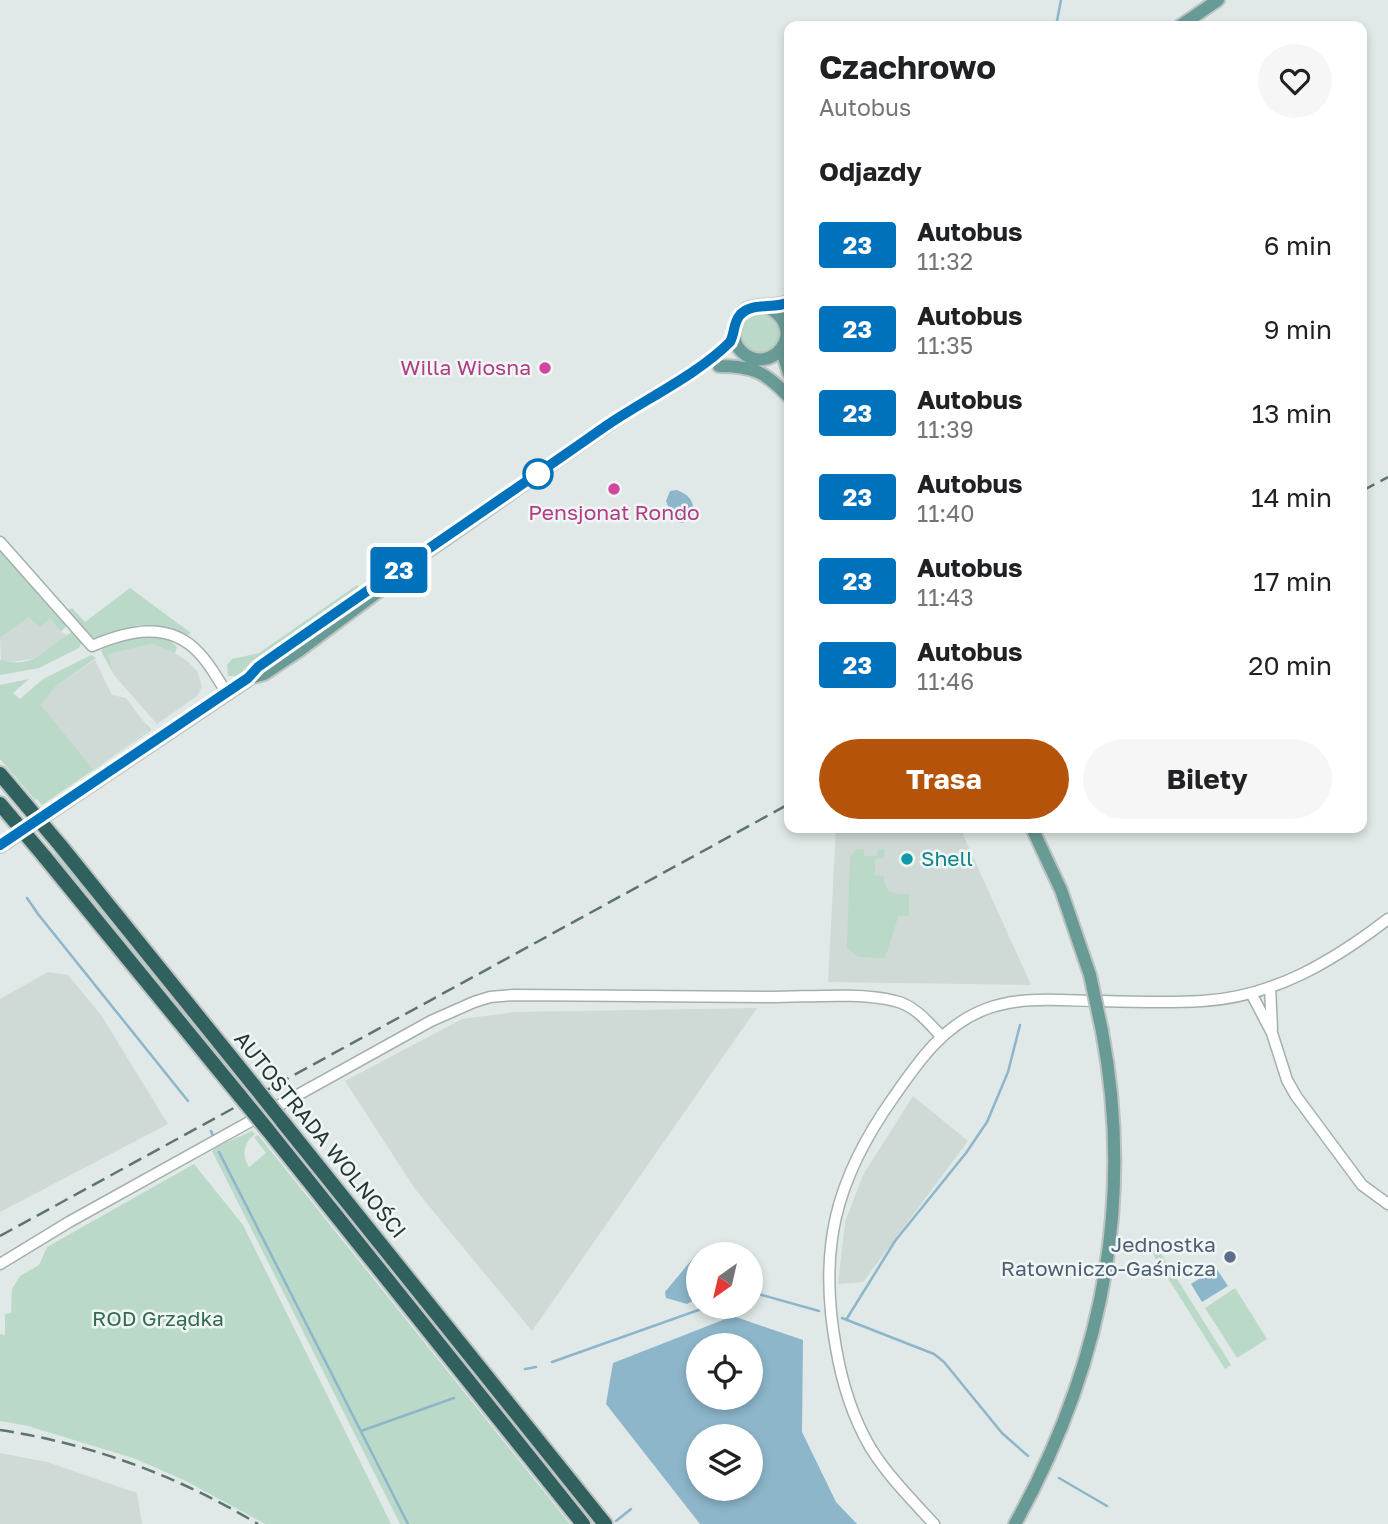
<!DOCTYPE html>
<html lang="pl">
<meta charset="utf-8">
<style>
:root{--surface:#fff;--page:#f6f6f6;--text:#202124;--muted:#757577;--accent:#b45309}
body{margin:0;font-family:"Golos Text",sans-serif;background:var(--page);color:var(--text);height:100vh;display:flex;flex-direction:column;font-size:26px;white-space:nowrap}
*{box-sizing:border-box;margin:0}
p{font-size:23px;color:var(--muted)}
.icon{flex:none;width:38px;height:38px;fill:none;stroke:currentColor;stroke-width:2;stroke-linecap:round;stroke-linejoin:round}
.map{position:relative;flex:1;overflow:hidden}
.drawer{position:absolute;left:784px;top:21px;width:583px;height:812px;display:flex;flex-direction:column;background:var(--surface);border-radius:14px;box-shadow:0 4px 10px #0003}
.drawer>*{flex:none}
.badge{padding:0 14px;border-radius:5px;font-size:24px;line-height:46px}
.needle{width:46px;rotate:214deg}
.controls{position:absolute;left:686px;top:1242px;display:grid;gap:14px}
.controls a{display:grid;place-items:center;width:77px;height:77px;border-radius:50%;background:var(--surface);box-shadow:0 4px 10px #0003;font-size:35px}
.map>.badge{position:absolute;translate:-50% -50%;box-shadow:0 0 0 4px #fff}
h2{padding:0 35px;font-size:26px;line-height:63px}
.round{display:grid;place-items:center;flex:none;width:74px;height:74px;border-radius:37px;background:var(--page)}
.headline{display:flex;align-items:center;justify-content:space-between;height:119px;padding:0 35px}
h1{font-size:33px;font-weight:700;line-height:52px}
.action{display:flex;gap:14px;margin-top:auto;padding:14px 35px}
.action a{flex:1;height:80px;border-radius:42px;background:var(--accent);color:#fff;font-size:28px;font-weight:700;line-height:80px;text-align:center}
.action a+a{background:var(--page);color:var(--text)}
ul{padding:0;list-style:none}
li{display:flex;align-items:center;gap:21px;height:84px;padding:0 35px}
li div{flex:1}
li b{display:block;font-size:26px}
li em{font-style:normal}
li .badge{min-width:77px;font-weight:700;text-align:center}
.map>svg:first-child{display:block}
.built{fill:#cfd9d6}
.green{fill:#bbd9c8}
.water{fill:#8db6ca;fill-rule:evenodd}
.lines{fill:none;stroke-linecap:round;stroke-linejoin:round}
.stream{stroke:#8db6ca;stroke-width:2.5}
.minor-casing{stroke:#a4b0ae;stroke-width:13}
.major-casing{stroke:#bdc3c3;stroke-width:16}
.highway-casing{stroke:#bdc3c3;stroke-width:18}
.minor{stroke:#fff;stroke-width:10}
.major{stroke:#699b96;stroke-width:12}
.highway{stroke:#31615f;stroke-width:14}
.rail{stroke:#5d7471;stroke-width:2.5;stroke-dasharray:14 7;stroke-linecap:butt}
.major-bridge-casing{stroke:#bdc3c3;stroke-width:16;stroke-linecap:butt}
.highway-bridge-casing{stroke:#bdc3c3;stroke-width:18;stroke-linecap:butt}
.major-bridge{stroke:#699b96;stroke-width:12}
.highway-bridge{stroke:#31615f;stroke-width:14}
.line-casing{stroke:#fff;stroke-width:16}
.line{stroke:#0072bc;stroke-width:10}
.hotel-dot{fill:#d1479c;stroke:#f0f6f4;stroke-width:2.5}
.stop-dot{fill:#fff;stroke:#0072bc;stroke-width:3.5}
.culture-dot{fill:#0f9aa8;stroke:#f0f6f4;stroke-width:2.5}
.service-dot{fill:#5c6f8a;stroke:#f0f6f4;stroke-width:2.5}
.labels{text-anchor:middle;stroke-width:5;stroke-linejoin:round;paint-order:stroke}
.hotel-label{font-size:21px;fill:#b23c85;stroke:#f0f6f4;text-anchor:end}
.culture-label{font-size:21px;fill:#0d838f;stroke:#f0f6f4;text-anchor:start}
.street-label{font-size:21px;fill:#233836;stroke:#f0f6f4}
.service-label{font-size:21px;fill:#4e5e75;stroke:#f0f6f4;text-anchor:end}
.park-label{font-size:21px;fill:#316b51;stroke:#f0f6f4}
</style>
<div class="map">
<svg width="1388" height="1524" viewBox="0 0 1388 1524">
<rect width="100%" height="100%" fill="#e0e9e7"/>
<!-- built -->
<path class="built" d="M 29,617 L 50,618 L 61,632 L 67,635 L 42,657 L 13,662 L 1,661 L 0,638 Z
M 152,644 L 175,653 L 187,661 L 197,671 L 202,687 L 197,696 L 157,724 L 114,675 L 107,654 Z
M 95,660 L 112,695 L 126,698 L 149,729 L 94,770 L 41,705 L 56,686 Z
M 836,828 L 960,828 L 1031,985 L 828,982 Z
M 48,972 L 68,975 L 101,1015 L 168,1124 L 0,1212 L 0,999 Z
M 757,1008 L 532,1331 L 415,1189 L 345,1081 L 462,1019 L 515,1012 Z
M 913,1096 L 968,1141 L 863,1282 L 838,1284 L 845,1222 L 863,1175 Z
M 0,1453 L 47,1462 L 137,1493 L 142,1524 L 0,1524 Z"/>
<!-- green -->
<path class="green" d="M740 333a20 20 0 1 1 40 0a20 20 0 1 1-40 0Z
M 0,552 L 3,552 L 66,626 L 61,632 L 50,618 L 40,627 L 29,617 L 0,638 Z
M 357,585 L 360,589 L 237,676 L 228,676 L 227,665 L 232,659 L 259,653 Z
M 130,588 L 191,633 L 184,637 L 152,625 L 138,625 L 97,638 L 92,637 L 87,635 L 67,611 L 72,608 L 85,622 Z
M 72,632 L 82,642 L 79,648 L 39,668 L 0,675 L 0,660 C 36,670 46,647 72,632 Z
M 139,636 C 153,635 167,636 177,647 L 175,653 L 152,644 L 108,654 L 114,675 L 101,651 L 104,648 Z
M 91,655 L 96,658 L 56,686 L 41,705 L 94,770 L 149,730 L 144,722 L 151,729 L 150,731 L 42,805 L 37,799 L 35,800 L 0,759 L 0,685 L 29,679 L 13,693 L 20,699 L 43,679 Z
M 858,849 L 864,849 L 864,856 L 877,856 L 878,850 L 885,849 L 884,858 L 875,859 L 875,875 L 884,876 C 884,894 894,894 909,894 L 909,916 L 898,916 C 897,921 887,955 884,958 L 858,957 L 847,948 L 850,859 L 852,854 Z
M 57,852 L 249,1090 L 248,1091 L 246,1092 L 218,1059 L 53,856 Z
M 277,1124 L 597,1524 L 591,1524 L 294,1153 L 273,1126 Z
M 252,1131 L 255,1134 C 244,1142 241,1155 249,1167 L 266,1153 L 254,1137 L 258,1135 L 570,1524 L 400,1524 L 212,1151 L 218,1146 Z
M 194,1164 L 243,1225 L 391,1524 L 265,1524 L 184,1480 L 133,1458 L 28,1426 L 0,1421 L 0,1334 L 5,1335 L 5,1314 L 11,1313 L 12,1289 L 20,1276 L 39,1265 L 47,1247 Z
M 1157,1247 L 1231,1365 L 1225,1369 L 1151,1251 Z
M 1235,1288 L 1267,1339 L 1237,1358 L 1205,1308 Z"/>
<!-- water -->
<path class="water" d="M 677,490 C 688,494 696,502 693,515 L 684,523 L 680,523 L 673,518 L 666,501 L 670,491 Z
M 698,1252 L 708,1255 L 698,1255 L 698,1298 L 687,1304 L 666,1298 L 665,1292 Z
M 1216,1268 L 1228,1286 L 1202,1302 L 1191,1284 Z
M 733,1316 L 803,1340 L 802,1432 L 836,1502 L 857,1524 L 700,1524 L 606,1404 L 613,1363 ZM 698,1346 L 751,1346 L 751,1398 L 698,1398 ZM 698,1437 L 751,1437 L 751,1489 L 698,1489 Z"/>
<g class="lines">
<!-- stream -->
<path class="stream" d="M 1056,26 L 1061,0
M 27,898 L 38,914 L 188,1101
M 211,1131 L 213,1136
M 219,1152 L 408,1524
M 751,1292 L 819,1311
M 842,1318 L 934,1354 L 944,1362 L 1002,1433 L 1028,1456
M 846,1320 L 895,1241 L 966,1153 L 987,1122 L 1008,1072 L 1020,1025
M 552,1362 L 707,1307
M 525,1369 L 536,1367
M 361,1431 L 454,1398
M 1059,1478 L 1107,1506
M 616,1521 L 631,1509"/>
<!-- minor casing -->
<g class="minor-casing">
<path id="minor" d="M 0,542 L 92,646 C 127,631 169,620 199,653 C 210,664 218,680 227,693
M 1270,987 L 1272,1029
M 1251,993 L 1272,1033 L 1287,1080 L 1296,1096 L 1362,1185 L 1388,1204
M 0,1264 L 69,1222 L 431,1021 L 474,1002 L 490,997 L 514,995 C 600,996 686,996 772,997 C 809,997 860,992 895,1001 C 914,1005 928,1022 941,1036
M 934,1524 C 912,1500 887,1475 870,1447 C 852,1416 842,1383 836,1348 C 818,1249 835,1180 893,1098 C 918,1062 943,1025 986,1009 C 1022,995 1065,1001 1102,1001 C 1135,1002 1169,1003 1202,1001 C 1274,997 1333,961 1388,919"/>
</g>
<!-- major casing -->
<g class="major-casing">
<path id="major" d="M 1180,26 L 1218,0
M 767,307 C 812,330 769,379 741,351 C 736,346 734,339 734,332 C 735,323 739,314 747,309 C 760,302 775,309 789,301
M 785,343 L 784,357 L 789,373
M 719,366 C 754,366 765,372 789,397
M 249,678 L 264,674 L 300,650 L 387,585
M 1032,828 L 1061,890 L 1090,975
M 0,846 L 249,679 L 258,667 C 314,628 369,591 425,553 C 490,509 553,462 617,419 C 646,399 717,363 734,336
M 1015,1524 C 1101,1369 1135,1206 1102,1031"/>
</g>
<!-- highway casing -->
<g class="highway-casing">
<path id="highway" d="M 0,774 L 27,806
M 0,804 L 11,817
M 60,845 L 255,1087
M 44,856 L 240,1096
M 282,1121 L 605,1524
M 267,1129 L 583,1524"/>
</g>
<!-- minor -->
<use href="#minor" class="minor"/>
<!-- major -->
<use href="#major" class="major"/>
<!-- highway -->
<use href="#highway" class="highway"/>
<!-- rail -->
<path class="rail" d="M 1362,491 L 1388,477
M 0,1236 L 789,804
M 0,1430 C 92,1444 178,1476 258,1524"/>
<!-- major-bridge casing -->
<g class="major-bridge-casing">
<path id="major-bridge" d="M 1090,975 L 1102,1031"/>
</g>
<!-- highway-bridge casing -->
<g class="highway-bridge-casing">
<path id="highway-bridge" d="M 27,806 L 60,845
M 11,817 L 44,856
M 255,1087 L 282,1121
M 240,1096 L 267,1129"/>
</g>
<!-- major-bridge -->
<use href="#major-bridge" class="major-bridge"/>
<!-- highway-bridge -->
<use href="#highway-bridge" class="highway-bridge"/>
</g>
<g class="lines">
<!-- line casing -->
<g class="line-casing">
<path id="line" d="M 0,845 L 248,678 L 258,667 C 373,586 489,508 603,428 C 643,400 696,376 730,342 C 735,333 733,323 740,315 C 753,301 774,310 789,302"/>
</g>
<!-- line -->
<use href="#line" class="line"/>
</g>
<!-- markers -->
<g class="hotel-dot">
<circle cx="545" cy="368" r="7"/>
<circle cx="614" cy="489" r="7"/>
</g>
<circle class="stop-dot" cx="538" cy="474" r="14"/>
<circle class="culture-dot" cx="907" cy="859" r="7"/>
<circle class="service-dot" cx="1230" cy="1257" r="7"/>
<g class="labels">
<!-- hotel labels -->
<g class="hotel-label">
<text x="531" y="375">Willa Wiosna</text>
<text x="614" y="520" text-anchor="middle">Pensjonat Rondo</text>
</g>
<!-- culture labels -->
<g class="culture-label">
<text x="921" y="866">Shell</text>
</g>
<!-- street labels -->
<g class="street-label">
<text transform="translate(320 1135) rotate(51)" y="7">AUTOSTRADA WOLNOŚCI</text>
</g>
<!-- service labels -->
<g class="service-label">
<text x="1216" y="1252">Jednostka<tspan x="1216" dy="24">Ratowniczo-Gaśnicza</tspan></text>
</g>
<!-- park labels -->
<g class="park-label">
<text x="158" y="1326">ROD Grządka</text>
</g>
</g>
</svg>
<div class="controls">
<a><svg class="needle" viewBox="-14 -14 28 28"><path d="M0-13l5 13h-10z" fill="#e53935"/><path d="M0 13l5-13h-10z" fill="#757577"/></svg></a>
<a><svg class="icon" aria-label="locate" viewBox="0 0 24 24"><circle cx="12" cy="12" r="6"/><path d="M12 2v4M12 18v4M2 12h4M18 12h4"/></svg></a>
<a><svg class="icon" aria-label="layers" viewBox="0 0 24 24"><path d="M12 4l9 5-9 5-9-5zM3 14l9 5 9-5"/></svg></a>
</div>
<b class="badge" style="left:399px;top:570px;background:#0072bc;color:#fff">23</b>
<section class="drawer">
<div class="headline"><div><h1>Czachrowo</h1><p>Autobus</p></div><a class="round"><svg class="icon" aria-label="heart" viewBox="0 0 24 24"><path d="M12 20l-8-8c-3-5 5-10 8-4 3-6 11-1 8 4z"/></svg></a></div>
<h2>Odjazdy</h2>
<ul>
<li><span class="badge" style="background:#0072bc;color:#fff">23</span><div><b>Autobus</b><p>11:32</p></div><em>6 min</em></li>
<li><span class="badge" style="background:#0072bc;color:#fff">23</span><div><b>Autobus</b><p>11:35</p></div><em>9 min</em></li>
<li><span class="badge" style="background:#0072bc;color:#fff">23</span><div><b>Autobus</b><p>11:39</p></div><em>13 min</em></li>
<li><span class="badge" style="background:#0072bc;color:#fff">23</span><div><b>Autobus</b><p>11:40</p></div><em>14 min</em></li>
<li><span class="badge" style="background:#0072bc;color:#fff">23</span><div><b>Autobus</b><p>11:43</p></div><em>17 min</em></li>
<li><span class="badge" style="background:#0072bc;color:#fff">23</span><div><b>Autobus</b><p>11:46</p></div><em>20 min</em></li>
</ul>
<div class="action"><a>Trasa</a><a>Bilety</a></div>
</section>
</div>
